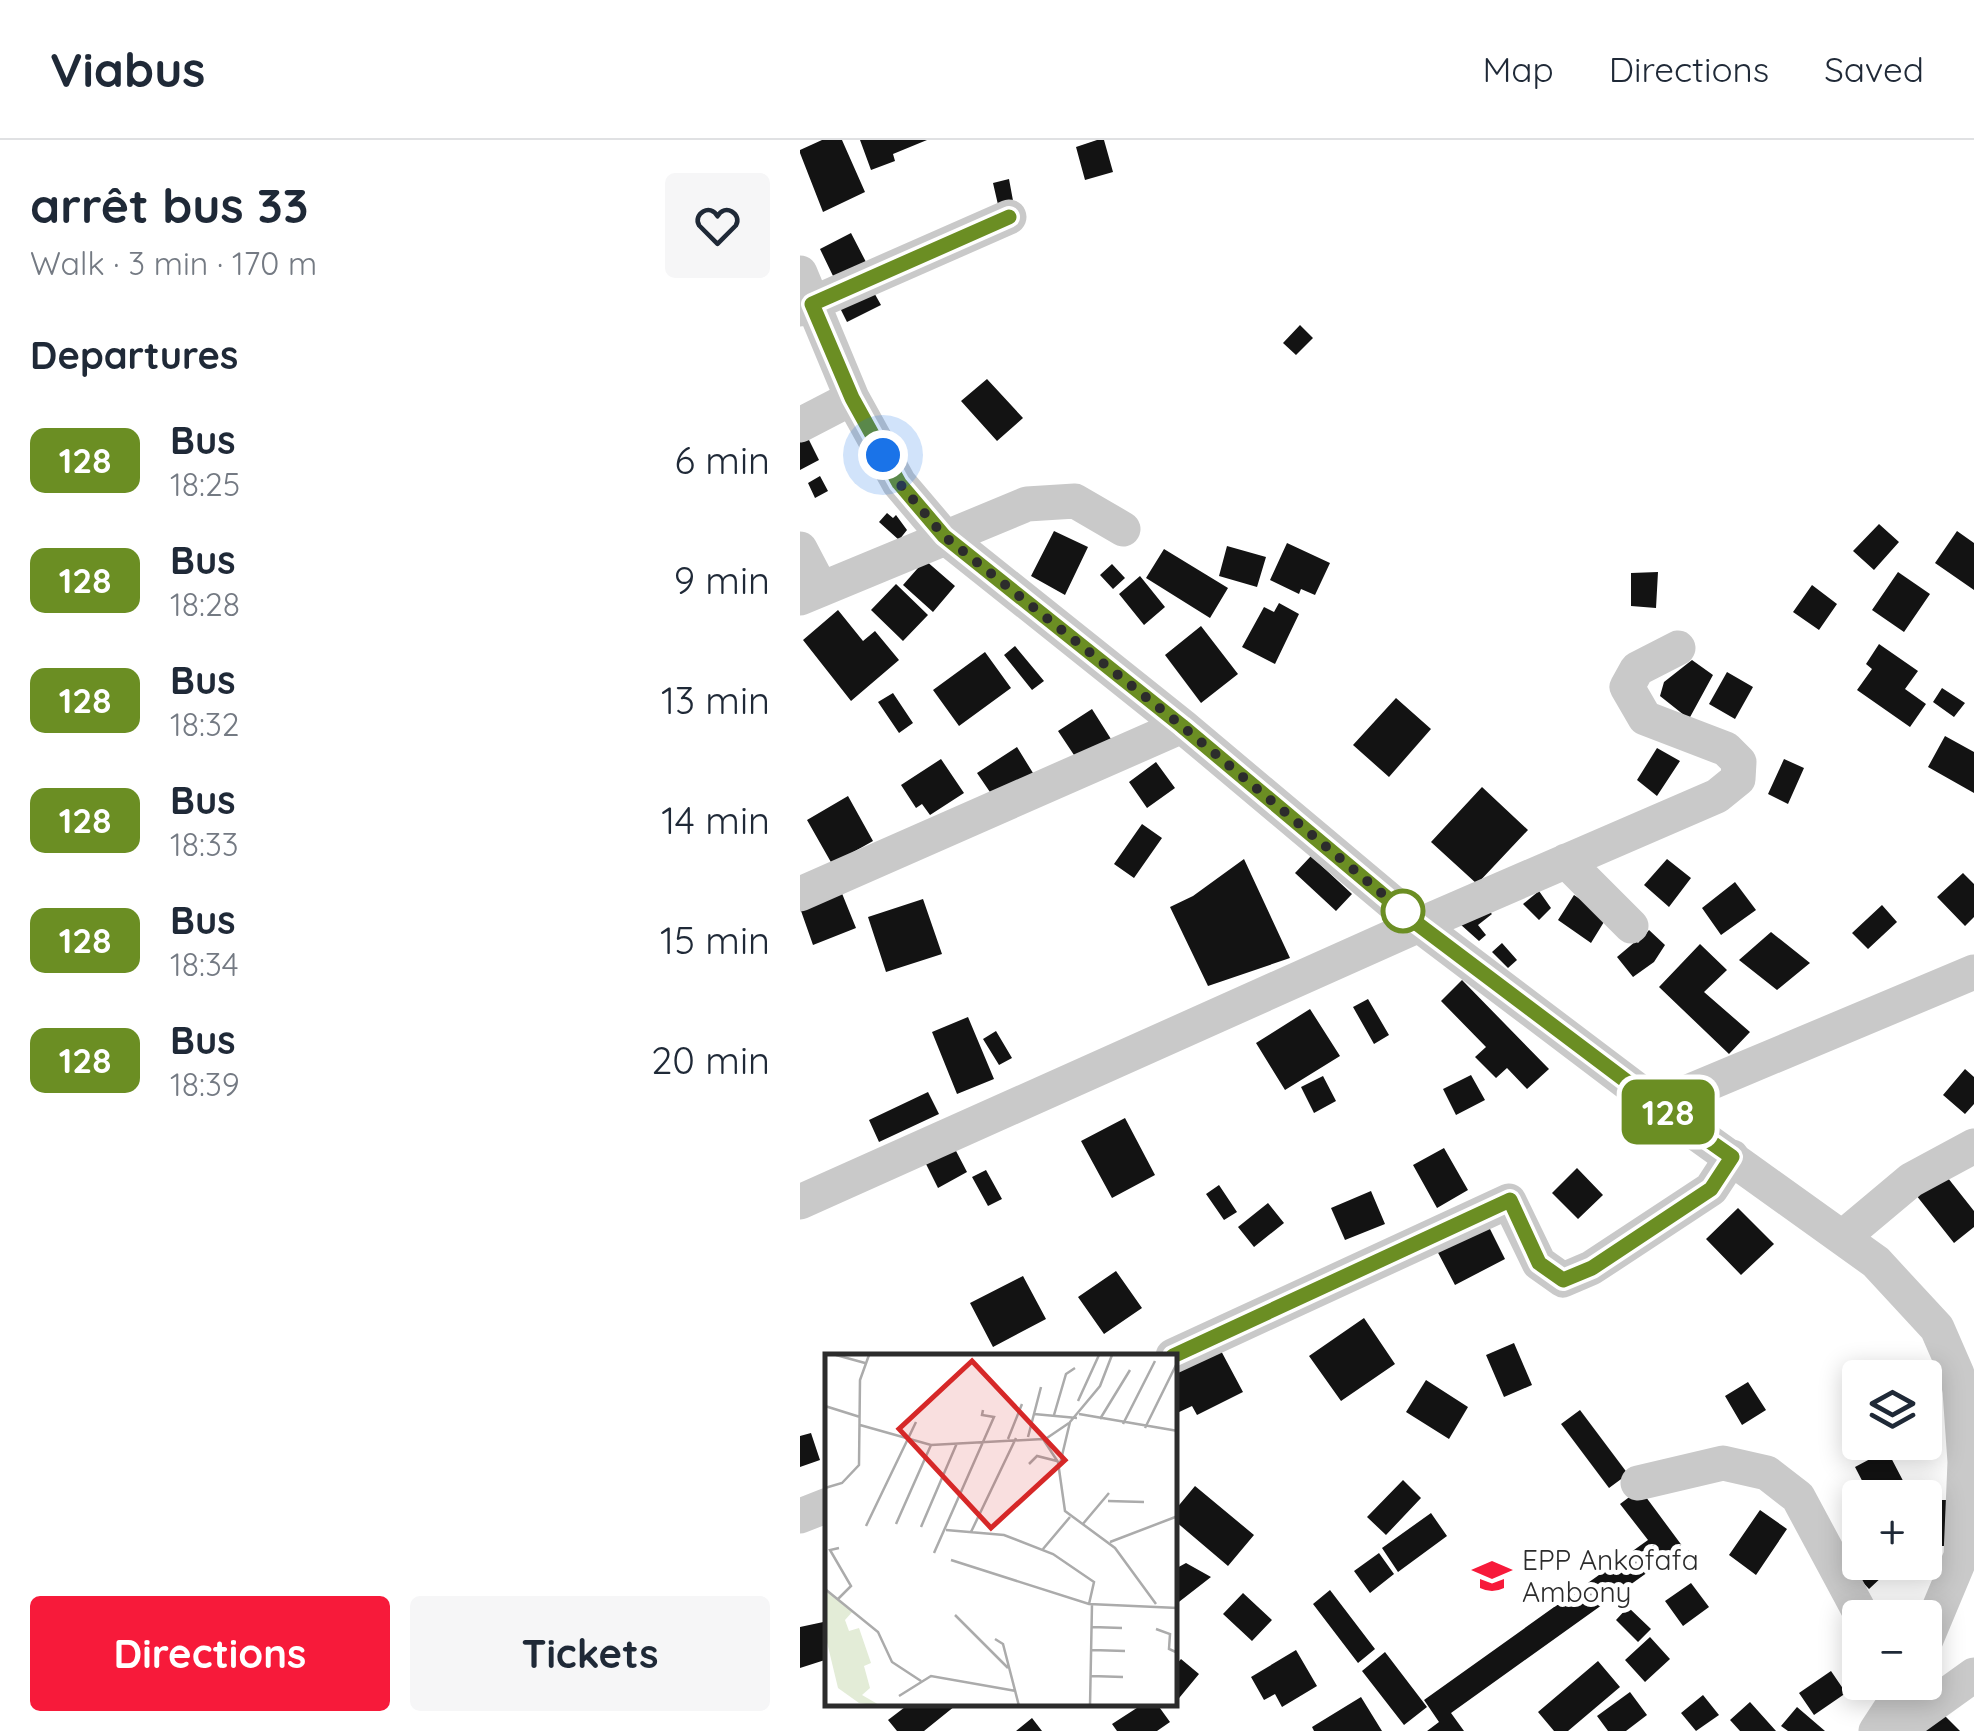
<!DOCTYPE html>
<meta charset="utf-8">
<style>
:root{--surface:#fff;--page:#f6f6f7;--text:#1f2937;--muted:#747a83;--line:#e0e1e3;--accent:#f71a3a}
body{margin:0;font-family:Quicksand,sans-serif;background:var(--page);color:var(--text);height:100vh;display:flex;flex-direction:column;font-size:38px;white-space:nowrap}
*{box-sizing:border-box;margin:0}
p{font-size:32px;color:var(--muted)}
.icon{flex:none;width:55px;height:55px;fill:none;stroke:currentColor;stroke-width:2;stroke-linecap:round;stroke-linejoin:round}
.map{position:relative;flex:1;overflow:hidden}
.details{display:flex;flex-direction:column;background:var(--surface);width:800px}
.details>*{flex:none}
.badge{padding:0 20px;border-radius:15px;font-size:35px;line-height:65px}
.tools{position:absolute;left:1042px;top:1220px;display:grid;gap:20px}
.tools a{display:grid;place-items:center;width:100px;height:100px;border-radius:10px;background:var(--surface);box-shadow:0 5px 25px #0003;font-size:50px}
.you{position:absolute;width:50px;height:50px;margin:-25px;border:8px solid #fff;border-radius:50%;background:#1a73e8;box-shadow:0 0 0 15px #1a73e833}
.map>.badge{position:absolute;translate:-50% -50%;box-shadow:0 0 0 5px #fff}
h2{padding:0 30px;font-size:38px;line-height:90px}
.round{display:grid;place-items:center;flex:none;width:105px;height:105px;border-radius:10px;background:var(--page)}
.overview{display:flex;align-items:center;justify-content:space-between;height:170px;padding:0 30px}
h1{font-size:48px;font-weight:700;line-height:75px}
.cta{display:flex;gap:20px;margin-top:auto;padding:20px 30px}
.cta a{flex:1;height:115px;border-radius:10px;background:var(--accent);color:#fff;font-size:40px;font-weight:700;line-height:115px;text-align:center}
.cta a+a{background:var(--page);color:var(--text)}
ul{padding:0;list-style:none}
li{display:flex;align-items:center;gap:30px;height:120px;padding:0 30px}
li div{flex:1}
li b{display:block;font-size:38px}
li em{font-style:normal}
li .badge{min-width:110px;font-weight:700;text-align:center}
header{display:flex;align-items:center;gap:60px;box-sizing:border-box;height:140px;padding:0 50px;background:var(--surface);border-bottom:2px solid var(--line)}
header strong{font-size:48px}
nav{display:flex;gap:55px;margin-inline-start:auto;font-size:35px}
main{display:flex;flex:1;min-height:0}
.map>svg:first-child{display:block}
.building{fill:#131313}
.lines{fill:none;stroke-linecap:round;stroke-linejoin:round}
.minor{stroke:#c9c9c9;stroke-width:35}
.line-casing{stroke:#fff;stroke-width:22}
.line{stroke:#6b8e23;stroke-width:15}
.walk{stroke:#2c2c2c;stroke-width:10;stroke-dasharray:0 18}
.stop-dot{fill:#fff;stroke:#6b8e23;stroke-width:5}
.labels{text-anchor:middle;stroke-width:10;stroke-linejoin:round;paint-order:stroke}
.poi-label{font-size:28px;fill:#2c2c2c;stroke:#fff;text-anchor:start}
.inset-road{fill:none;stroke:#ababab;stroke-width:2.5}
.view{fill:#d62828;fill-opacity:0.15;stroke:#d62828;stroke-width:5}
.inset-edge{fill:none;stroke:#2c2c2c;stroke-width:5}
</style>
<header>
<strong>Viabus</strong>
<nav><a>Map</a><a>Directions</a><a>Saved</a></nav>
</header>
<main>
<section class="details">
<div class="overview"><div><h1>arrêt bus 33</h1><p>Walk · 3 min · 170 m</p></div><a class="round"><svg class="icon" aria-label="heart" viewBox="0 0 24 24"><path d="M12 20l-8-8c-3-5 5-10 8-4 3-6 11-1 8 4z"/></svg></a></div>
<h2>Departures</h2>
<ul>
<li><span class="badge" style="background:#6b8e23;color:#fff">128</span><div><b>Bus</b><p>18:25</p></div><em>6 min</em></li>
<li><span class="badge" style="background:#6b8e23;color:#fff">128</span><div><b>Bus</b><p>18:28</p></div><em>9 min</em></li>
<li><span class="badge" style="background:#6b8e23;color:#fff">128</span><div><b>Bus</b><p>18:32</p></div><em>13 min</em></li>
<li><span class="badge" style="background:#6b8e23;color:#fff">128</span><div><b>Bus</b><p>18:33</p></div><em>14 min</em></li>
<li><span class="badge" style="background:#6b8e23;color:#fff">128</span><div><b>Bus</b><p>18:34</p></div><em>15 min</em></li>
<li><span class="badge" style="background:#6b8e23;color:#fff">128</span><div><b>Bus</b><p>18:39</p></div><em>20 min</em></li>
</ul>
<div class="cta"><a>Directions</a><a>Tickets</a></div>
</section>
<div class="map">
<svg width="1174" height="1591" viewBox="0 0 1174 1591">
<rect width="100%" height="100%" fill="#fff"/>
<!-- building -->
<path class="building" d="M 22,0 L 42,0 L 65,52 L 23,72 L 0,13 L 0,10 Z
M 60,0 L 127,0 L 93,14 L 95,21 L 71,30 Z
M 297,0 L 304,0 L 313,32 L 285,40 L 276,7 Z
M 209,39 L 214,66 L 199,69 L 193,43 Z
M 51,93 L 66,122 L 34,138 L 20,109 Z
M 72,149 L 81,165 L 47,182 L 39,166 Z
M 500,185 L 513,198 L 496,215 L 483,203 Z
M 187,239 L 223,278 L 197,301 L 161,261 Z
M 7,296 L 19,320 L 0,330 L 0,300 Z
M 20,336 L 28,351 L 15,358 L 8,343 Z
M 87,373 L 93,378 L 96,375 L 107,390 L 99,400 L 79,382 Z
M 1079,384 L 1099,402 L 1074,430 L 1053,411 Z
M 254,391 L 288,407 L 265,455 L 231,436 Z
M 1157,391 L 1174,403 L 1174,450 L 1135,423 Z
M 487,403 L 530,423 L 515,455 L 501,449 L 499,454 L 470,440 Z
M 427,406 L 466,417 L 457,447 L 419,436 Z
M 364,409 L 428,448 L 410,478 L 346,438 Z
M 125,420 L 155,446 L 133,472 L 103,445 Z
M 312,424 L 325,438 L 313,449 L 300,435 Z
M 858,432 L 856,468 L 831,466 L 831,433 Z
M 1098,432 L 1130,454 L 1104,492 L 1072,470 Z
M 340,436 L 365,467 L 344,485 L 319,454 Z
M 96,444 L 128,475 L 103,501 L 71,470 Z
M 1012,445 L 1037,464 L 1019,490 L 993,472 Z
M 479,463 L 499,474 L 475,524 L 442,507 L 464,467 L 474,472 Z
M 38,470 L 63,501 L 75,491 L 99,520 L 51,561 L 3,500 Z
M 401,486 L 438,534 L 401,563 L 365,515 Z
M 1079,504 L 1118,531 L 1105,549 L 1126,564 L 1110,587 L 1057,550 L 1072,529 L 1066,524 Z
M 215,506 L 244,541 L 232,550 L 204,515 Z
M 185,512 L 211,548 L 159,586 L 133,550 Z
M 892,520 L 913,535 L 889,579 L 860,556 L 864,542 Z
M 927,532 L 953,547 L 935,579 L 909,564 Z
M 1142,548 L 1165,563 L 1154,577 L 1133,562 Z
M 93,553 L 113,583 L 99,593 L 78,562 Z
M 596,558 L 631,589 L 589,637 L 553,605 Z
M 292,569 L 311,599 L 278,621 L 258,591 Z
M 1145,596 L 1174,612 L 1174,653 L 1128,627 Z
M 217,607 L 233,633 L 194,658 L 177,633 Z
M 857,608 L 880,621 L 857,656 L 837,640 Z
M 141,619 L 164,653 L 130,675 L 122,664 L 116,668 L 101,645 Z
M 984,619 L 1004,628 L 988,664 L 968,654 Z
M 356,622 L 375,648 L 347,668 L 329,642 Z
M 682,647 L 728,690 L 677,744 L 631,702 Z
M 48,656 L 73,701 L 32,724 L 7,680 Z
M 342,684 L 362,698 L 334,738 L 314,724 Z
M 511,716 L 552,754 L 536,771 L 495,733 Z
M 444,719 L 490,818 L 408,846 L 370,767 L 393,756 Z
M 867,719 L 891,738 L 869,767 L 844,745 Z
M 1163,733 L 1174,744 L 1174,777 L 1165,786 L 1137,757 Z
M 935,742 L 956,770 L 921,795 L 902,768 Z
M 41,751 L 56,788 L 13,805 L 0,768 Z
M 739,751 L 751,768 L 739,780 L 723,764 Z
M 774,755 L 807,777 L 791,803 L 758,780 Z
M 123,759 L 142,814 L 86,832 L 68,777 Z
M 1082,765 L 1097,782 L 1068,809 L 1052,793 Z
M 685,767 L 692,774 L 678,785 L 686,795 L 679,801 L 660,784 Z
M 849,790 L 865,805 L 854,822 L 833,837 L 817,817 L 836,801 L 838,803 Z
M 971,792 L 1010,823 L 977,850 L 939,820 Z
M 702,803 L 717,820 L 708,828 L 692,812 Z
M 900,804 L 927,830 L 904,852 L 950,892 L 929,914 L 859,847 Z
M 662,840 L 749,929 L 727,949 L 707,928 L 696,938 L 675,917 L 686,907 L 641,861 Z
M 568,859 L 589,895 L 574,904 L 553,867 Z
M 510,869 L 540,916 L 485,950 L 456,903 Z
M 168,877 L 194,939 L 157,954 L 132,892 Z
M 196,891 L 212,918 L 199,925 L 183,899 Z
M 1165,929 L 1174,937 L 1174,964 L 1165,974 L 1143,955 Z
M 671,935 L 685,960 L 656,975 L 643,949 Z
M 523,936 L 536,961 L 514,973 L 501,947 Z
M 128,952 L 139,974 L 79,1002 L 69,980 Z
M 325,978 L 355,1035 L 312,1058 L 281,1001 Z
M 644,1008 L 668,1050 L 637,1068 L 613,1025 Z
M 155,1009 L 167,1032 L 138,1048 L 126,1024 Z
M 777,1028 L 803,1055 L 778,1079 L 752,1053 Z
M 186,1030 L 202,1059 L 188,1066 L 172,1037 Z
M 1144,1033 L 1174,1071 L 1174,1087 L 1154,1103 L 1116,1055 Z
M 419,1045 L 437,1072 L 424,1080 L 406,1054 Z
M 571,1051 L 585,1084 L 545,1100 L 531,1068 Z
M 468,1063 L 484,1083 L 454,1107 L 438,1087 Z
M 938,1068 L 974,1104 L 941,1135 L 906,1099 Z
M 686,1081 L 705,1119 L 655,1145 L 635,1107 Z
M 316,1131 L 342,1168 L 304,1194 L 278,1157 Z
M 223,1136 L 246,1179 L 193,1207 L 170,1163 Z
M 564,1178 L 595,1224 L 541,1261 L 509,1216 Z
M 714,1203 L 732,1245 L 704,1257 L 686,1215 Z
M 419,1207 L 443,1252 L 397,1275 L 392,1266 L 375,1274 L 375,1244 L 379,1243 L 375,1230 Z
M 626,1240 L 668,1267 L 649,1299 L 606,1272 Z
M 948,1242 L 966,1270 L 942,1285 L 925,1256 Z
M 1060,1242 L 1060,1274 L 1048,1247 Z
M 780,1270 L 828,1334 L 809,1348 L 761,1284 Z
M 11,1293 L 20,1320 L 0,1327 L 0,1296 Z
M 1087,1310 L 1112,1358 L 1071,1358 L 1055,1327 Z
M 603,1340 L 621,1358 L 586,1395 L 567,1377 Z
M 395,1346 L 454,1395 L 428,1426 L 375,1381 L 375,1370 Z
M 840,1349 L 883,1407 L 651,1573 L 664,1591 L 627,1591 L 639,1582 L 624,1560 L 848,1400 L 820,1364 Z
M 1140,1360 L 1154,1360 L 1153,1406 L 1139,1406 Z
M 960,1370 L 987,1389 L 956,1435 L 929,1415 Z
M 631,1373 L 647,1396 L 598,1432 L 582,1408 Z
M 889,1410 L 901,1426 L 889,1434 L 877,1419 Z
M 1060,1411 L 1060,1422 L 1098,1422 L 1069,1449 L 1046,1424 Z
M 579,1413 L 594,1434 L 570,1453 L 554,1431 Z
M 386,1423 L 411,1437 L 375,1465 L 375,1429 Z
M 891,1443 L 909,1467 L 883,1486 L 865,1461 Z
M 530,1450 L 575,1509 L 558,1523 L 513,1464 Z
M 443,1453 L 472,1480 L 452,1501 L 423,1474 Z
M 828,1467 L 851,1489 L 838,1502 L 816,1480 Z
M 28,1481 L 28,1519 L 0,1528 L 0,1487 Z
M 850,1497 L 870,1519 L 845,1542 L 825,1520 Z
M 496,1510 L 517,1546 L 482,1567 L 475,1554 L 464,1560 L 451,1537 Z
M 585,1512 L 627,1567 L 604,1585 L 562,1531 Z
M 381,1519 L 399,1534 L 375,1563 L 375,1526 Z
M 798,1521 L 820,1547 L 768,1591 L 754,1591 L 738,1572 Z
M 1031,1531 L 1046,1553 L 1014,1575 L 999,1553 Z
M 830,1552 L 847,1575 L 826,1591 L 808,1591 L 797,1576 Z
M 903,1555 L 919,1575 L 896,1591 L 881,1573 Z
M 561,1557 L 582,1591 L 514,1591 L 512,1587 Z
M 950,1562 L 976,1591 L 940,1591 L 930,1580 Z
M 109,1564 L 153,1564 L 155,1566 L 124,1591 L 97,1591 L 88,1580 Z
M 343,1564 L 357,1564 L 370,1582 L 357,1591 L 317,1591 L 312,1584 Z
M 997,1567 L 1025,1591 L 988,1591 L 981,1586 Z
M 1142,1573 L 1160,1591 L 1123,1591 Z
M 232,1578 L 242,1591 L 216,1591 Z"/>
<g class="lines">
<!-- minor -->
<path class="minor" d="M 0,133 L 52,258 L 99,343 L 144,396 L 382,586 L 619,785 L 857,965 L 1076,1122 L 1137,1188 L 1157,1234 L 1160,1251 L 1165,1322 L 1161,1416 L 1125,1502
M 0,169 L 209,77
M 0,285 L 52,258
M 0,409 L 21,449
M 0,458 L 227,364 L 275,361 L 323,389
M 766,721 L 831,786
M 0,754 L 382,586
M 857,965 L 1174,832
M 0,1062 L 619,785 L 917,656 L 938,639 L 939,622 L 926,609 L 845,578 L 827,547 L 837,529 L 878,508
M 1043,1097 L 1111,1040 L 1174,1006
M 373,1216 L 709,1061 L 739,1123 L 763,1140 L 791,1128 L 911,1049 L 932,1017
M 838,1343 L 923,1323 L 967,1333 L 998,1357 L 1063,1478
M 0,1376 L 28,1365
M 1076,1591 L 1108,1542
M 1096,1591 L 1174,1535"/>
</g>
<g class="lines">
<!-- line casing -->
<g class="line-casing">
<path id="line" d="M 209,77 L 12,164 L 52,258 L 99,343 L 144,396 L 382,586 L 619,785 L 858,965 L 932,1017 L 911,1049 L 792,1128 L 763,1140 L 739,1123 L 710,1060 L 373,1216"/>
</g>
<!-- line -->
<use href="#line" class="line"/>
<!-- walk -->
<path class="walk" d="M 83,315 L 99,343 L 144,396 L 382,586 L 603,771"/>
</g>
<!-- icons -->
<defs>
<g id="school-bare" transform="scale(3)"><path d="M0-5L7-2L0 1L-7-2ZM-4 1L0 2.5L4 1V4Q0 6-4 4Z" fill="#f71a3a" stroke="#fff" stroke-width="2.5" paint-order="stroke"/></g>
</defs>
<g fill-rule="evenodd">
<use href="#school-bare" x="692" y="1436"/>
</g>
<!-- markers -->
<circle class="stop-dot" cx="603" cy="771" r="20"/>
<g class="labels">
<!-- poi labels -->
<g class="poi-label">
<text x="722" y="1430">EPP Ankofafa<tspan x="722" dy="32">Ambony</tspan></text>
</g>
</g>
<!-- overview -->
<g transform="translate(25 1214)">
<rect width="352" height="352" fill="#fff"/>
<path d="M 0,235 L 28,257 L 20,266 L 24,277 L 34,274 L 46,309 L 39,312 L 45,334 L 37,341 L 56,352 L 34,349 L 13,334 L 0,280 Z" fill="#e3ecd7"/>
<path class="inset-road" d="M 11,1 L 40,9M 253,47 L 274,1M 0,52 L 35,63M 209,60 L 252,64M 254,60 L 353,77M 229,61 L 241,20 L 250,14M 275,65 L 305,16M 298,70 L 330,7M 35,71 L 106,91 L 218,85 L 233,108 L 240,157 L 290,194 L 331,250M 320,74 L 353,7M 203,83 L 216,33M 183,85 L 197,50M 219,86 L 244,69M 204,110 L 212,102 L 232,107M 235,110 L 245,68 L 275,32 L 287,1M 0,134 L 17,129 L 34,111 L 35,26 L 44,1M 283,147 L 319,148M 71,170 L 106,91M 257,171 L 284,139M 41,172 L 91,68M 96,173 L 132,89M 121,176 L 179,181 L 228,200 L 269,228 L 264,250M 146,178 L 191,84M 285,188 L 353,162M 218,195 L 245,163M 109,199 L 169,63 L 157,61 L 158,56M 126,206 L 264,250 L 353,254M 0,235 L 53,278 L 67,308 L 96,327M 13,245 L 26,232 L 5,196 L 14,194M 130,261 L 183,314M 267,273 L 297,274M 331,275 L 345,280 L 344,295 L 353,299M 170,285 L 178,290 L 194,352M 267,296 L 300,297M 266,322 L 298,323M 74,342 L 106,322 L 191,337M 265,352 L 267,250"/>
<path class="view" d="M 147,7 L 240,106 L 166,174 L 74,75 Z"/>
<rect width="352" height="352" class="inset-edge"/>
</g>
</svg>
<div class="tools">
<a><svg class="icon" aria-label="layers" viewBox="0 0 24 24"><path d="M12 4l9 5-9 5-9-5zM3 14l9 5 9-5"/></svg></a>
<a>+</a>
<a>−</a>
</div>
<div class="you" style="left:83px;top:315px"></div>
<b class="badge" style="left:868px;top:972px;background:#6b8e23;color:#fff">128</b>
</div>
</main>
